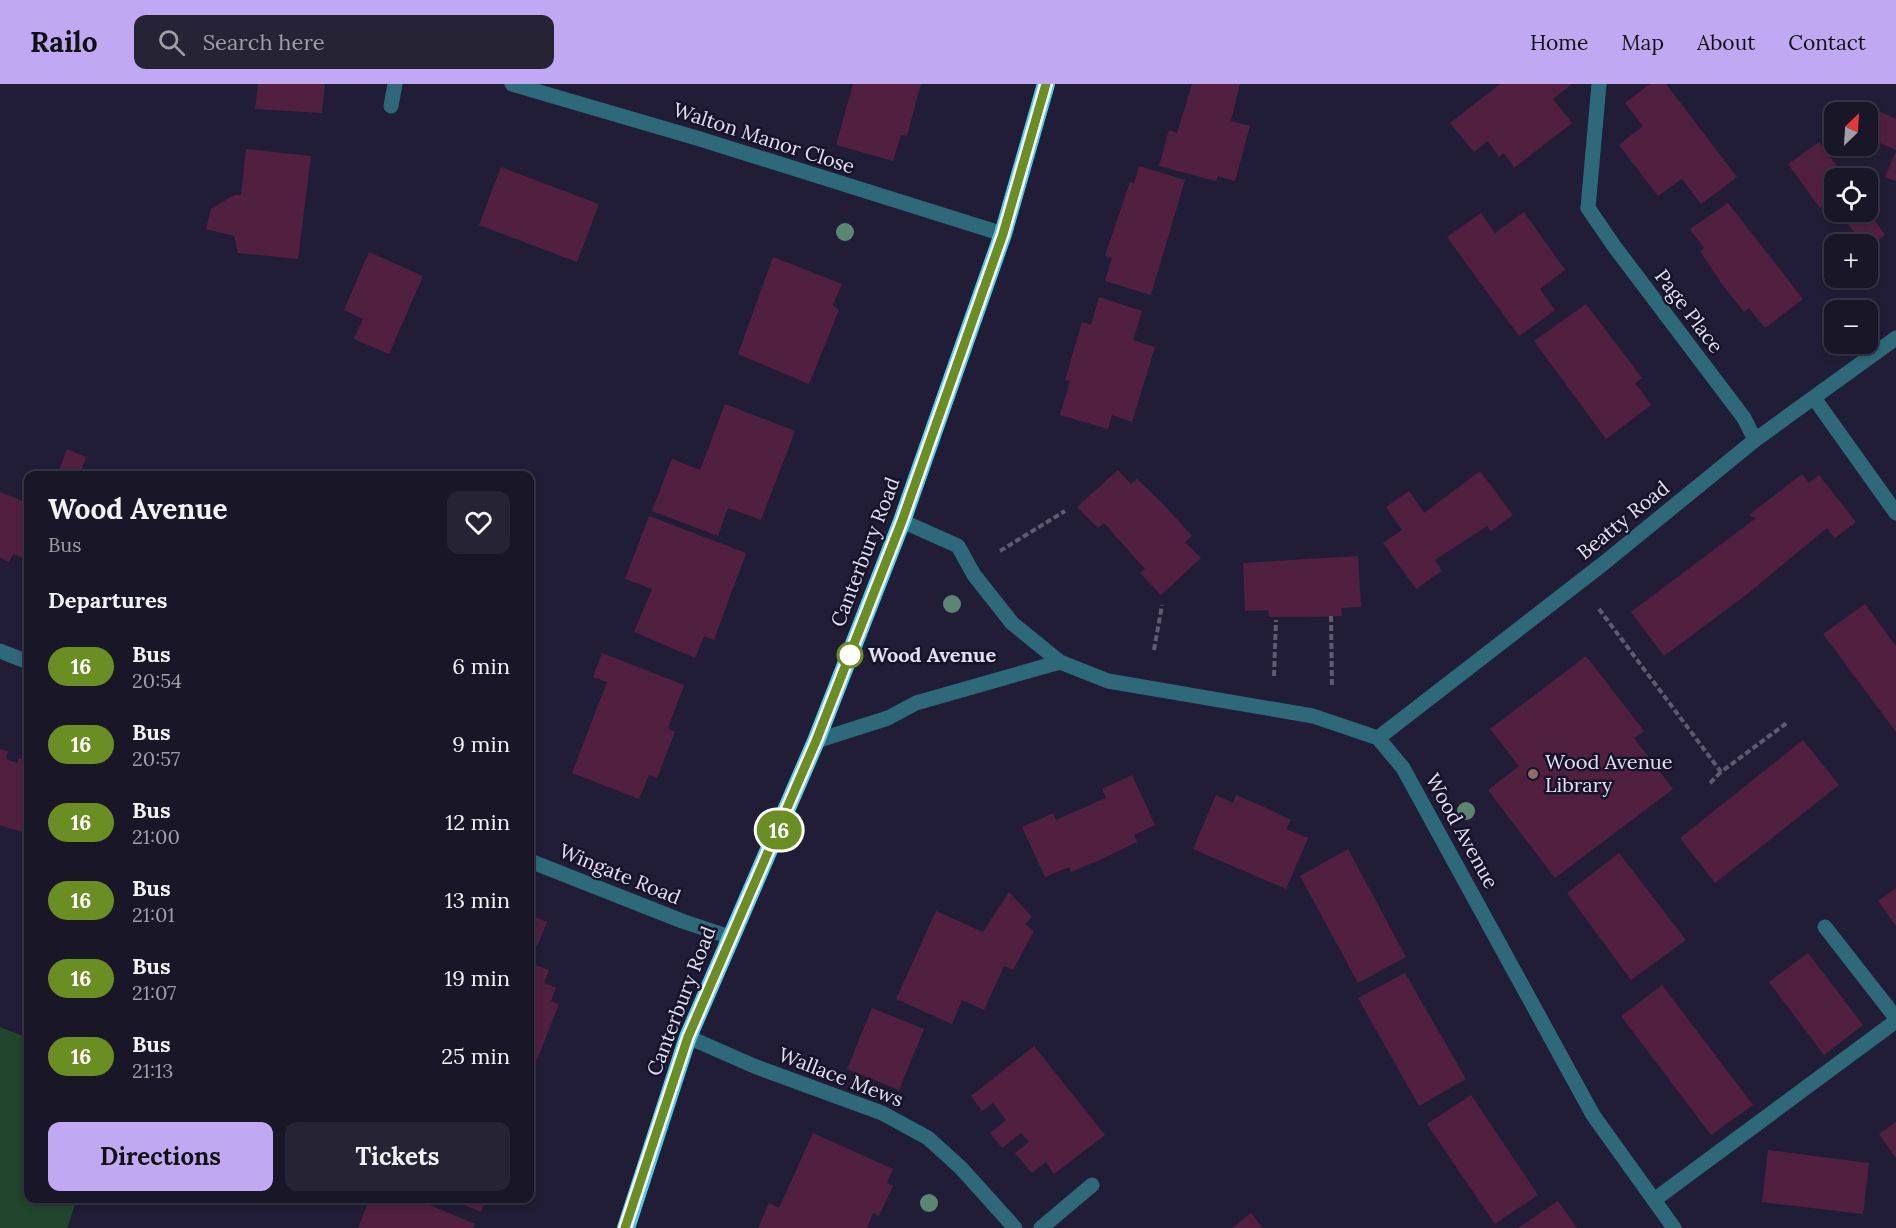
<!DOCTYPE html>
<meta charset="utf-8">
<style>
:root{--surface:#191628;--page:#262334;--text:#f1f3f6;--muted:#9f9fa8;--line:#373545;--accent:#c1a8f3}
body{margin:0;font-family:Lora,serif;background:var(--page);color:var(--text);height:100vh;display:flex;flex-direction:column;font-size:22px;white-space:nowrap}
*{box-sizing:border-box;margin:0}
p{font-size:20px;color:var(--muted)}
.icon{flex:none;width:33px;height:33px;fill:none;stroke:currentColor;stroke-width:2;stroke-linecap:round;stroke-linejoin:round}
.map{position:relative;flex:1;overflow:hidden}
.side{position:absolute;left:24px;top:387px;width:510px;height:732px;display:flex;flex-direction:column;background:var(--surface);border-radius:12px;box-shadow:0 3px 9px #0003,0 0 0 2px var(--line)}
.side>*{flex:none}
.badge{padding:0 12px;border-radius:20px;font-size:21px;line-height:39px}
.needle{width:39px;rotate:25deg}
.tools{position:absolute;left:1824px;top:18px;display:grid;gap:12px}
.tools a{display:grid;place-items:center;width:54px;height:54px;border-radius:12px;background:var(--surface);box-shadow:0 3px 9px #0003,0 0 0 2px var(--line);font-size:30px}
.map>.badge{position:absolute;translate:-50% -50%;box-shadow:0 0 0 3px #fff}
h2{padding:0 24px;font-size:22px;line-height:54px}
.round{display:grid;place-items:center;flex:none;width:63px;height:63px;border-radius:12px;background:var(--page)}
.overview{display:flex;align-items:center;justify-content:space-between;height:102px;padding:0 24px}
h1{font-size:28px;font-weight:700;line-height:45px}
.button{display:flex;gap:12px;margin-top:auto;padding:12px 24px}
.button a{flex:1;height:69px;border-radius:12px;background:var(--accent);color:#111;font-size:24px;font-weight:700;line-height:69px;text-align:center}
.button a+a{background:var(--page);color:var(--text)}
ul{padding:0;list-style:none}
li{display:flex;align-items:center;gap:18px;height:78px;padding:0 24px}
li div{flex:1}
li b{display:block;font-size:22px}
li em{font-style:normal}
li .badge{min-width:66px;font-weight:700;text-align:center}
header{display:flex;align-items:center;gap:36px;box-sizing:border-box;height:84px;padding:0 30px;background:var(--accent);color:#111}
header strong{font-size:28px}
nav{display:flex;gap:33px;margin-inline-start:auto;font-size:21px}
.search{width:420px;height:54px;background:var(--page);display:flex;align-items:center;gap:15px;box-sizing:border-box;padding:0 21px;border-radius:12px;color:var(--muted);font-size:22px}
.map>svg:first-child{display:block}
.green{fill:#22452d}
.building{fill:#512040}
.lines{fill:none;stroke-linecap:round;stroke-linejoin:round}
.path{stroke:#5d5a71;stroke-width:4;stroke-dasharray:6 3;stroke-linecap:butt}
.lane{stroke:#2d6978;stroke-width:15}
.street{stroke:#2d6978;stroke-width:15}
.highway{stroke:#4ccbe8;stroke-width:18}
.tree{fill:#5b8772}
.line-casing{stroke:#fff;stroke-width:14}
.line{stroke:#6b8e23;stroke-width:9}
.stop-dot{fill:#fff;stroke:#6b8e23;stroke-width:3}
.education-dot{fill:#8d6e63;stroke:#17132b;stroke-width:2}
.labels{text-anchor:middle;stroke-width:5;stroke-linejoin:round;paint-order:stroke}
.street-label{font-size:20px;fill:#e2e0f2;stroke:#17132b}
.stop-label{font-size:20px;font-weight:bold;fill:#e2e0f2;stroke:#17132b;text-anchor:start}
.poi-label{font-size:20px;fill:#e2e0f2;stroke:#17132b;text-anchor:start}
</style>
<header>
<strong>Railo</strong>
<div class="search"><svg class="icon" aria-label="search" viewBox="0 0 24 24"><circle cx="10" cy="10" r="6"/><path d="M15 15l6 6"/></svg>Search here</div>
<nav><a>Home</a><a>Map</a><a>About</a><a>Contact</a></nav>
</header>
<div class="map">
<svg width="1896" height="1144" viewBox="0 0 1896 1144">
<rect width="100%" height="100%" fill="#211d36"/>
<!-- green -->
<path class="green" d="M 0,943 L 28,954 L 28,1114 L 77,1115 L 67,1144 L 0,1144 Z"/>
<!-- building -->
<path class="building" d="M 258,0 L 325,0 L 322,29 L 255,25 Z
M 853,0 L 921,0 L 907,52 L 901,51 L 893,77 L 836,61 Z
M 1192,0 L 1240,0 L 1231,37 L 1250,42 L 1235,97 L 1218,92 L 1216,97 L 1159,82 L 1169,46 L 1177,49 Z
M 1500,0 L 1572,0 L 1553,15 L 1572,39 L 1514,84 L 1504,69 L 1499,73 L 1488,57 L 1474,68 L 1450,39 Z
M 1650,0 L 1666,0 L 1737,93 L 1701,120 L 1682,95 L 1658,112 L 1619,61 L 1643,42 L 1625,19 Z
M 1872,24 L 1896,35 L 1896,66 L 1868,54 L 1868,33 Z
M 1819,58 L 1846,94 L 1834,94 L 1834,113 L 1820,124 L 1788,80 Z
M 246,65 L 311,72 L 298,175 L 238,169 L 234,152 L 206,145 L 211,125 L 234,111 L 241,111 Z
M 1896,67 L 1896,97 L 1885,93 Z
M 1139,82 L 1185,96 L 1151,211 L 1105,197 L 1112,174 L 1105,172 L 1130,98 L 1134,100 Z
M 501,83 L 599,120 L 577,178 L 479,141 Z
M 1728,119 L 1803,215 L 1765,244 L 1749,224 L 1744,228 L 1721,199 L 1700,167 L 1704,164 L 1690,145 Z
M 1868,127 L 1885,151 L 1868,164 L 1868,160 L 1863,160 L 1839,128 Z
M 1524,128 L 1565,186 L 1540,205 L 1555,226 L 1519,252 L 1447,153 L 1481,129 L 1495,149 Z
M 369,168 L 423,192 L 389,270 L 354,255 L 363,235 L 344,226 Z
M 773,173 L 842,200 L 833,221 L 839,226 L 809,300 L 738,270 Z
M 1099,213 L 1142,227 L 1133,256 L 1155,263 L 1132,338 L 1112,331 L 1108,345 L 1060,331 L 1070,297 L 1065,296 L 1082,238 L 1091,241 Z
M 1586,220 L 1642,294 L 1635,299 L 1651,321 L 1606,355 L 1534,257 Z
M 725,320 L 795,347 L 761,436 L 728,424 L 718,452 L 652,427 L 672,375 L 700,386 Z
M 67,365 L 86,373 L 79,392 L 57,392 Z
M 1118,386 L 1131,400 L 1137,395 L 1164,421 L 1192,452 L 1185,458 L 1201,474 L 1161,511 L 1140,489 L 1145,485 L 1104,439 L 1098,444 L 1077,423 Z
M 1480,387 L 1513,431 L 1491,447 L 1487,442 L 1435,476 L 1442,487 L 1416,505 L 1383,459 L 1402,446 L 1386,423 L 1409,407 L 1424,429 Z
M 1802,390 L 1809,399 L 1819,391 L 1856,438 L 1835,454 L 1827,444 L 1746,511 L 1664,572 L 1631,528 L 1756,434 L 1749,431 Z
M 0,408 L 28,419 L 28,476 L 13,470 L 9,478 L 0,474 Z
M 649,432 L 746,469 L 714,556 L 704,552 L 695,574 L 634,548 L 652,505 L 625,495 Z
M 1358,472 L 1361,523 L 1341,524 L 1342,532 L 1302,533 L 1269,533 L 1268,526 L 1245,527 L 1243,479 Z
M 1865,520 L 1896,562 L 1896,648 L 1823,550 Z
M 602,569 L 684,601 L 668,644 L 675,648 L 657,694 L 649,691 L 639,715 L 572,689 L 607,598 L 593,593 Z
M 1586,572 L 1644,647 L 1634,654 L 1673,705 L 1555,794 L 1488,706 L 1519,682 L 1490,645 Z
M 1803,656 L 1839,701 L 1715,799 L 1680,754 Z
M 0,665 L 8,667 L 6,675 L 17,679 L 19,674 L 28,677 L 28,750 L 0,741 Z
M 1132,691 L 1155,741 L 1134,751 L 1137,758 L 1102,775 L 1071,788 L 1069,783 L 1045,793 L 1022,743 L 1053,729 L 1056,736 L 1106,714 L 1102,705 Z
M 1216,711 L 1233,719 L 1236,711 L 1264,723 L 1291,736 L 1286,745 L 1308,754 L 1286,805 L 1193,765 Z
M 1348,765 L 1406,873 L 1358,899 L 1300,792 Z
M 1619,769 L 1686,856 L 1631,896 L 1567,809 Z
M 1896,804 L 1896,842 L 1878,817 Z
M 1009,808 L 1032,833 L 1025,840 L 1034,847 L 1013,886 L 1004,882 L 984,926 L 962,916 L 952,940 L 896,915 L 936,827 L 983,848 Z
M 530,831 L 547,838 L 537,862 L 530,859 Z
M 1808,869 L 1863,941 L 1824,971 L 1769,898 Z
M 530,879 L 549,886 L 544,899 L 556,904 L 551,917 L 559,920 L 537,976 L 530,973 Z
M 1405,889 L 1466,995 L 1419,1022 L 1358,914 Z
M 1662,901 L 1753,1021 L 1711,1051 L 1621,932 Z
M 872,924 L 924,945 L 899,1006 L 847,985 Z
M 1034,962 L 1105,1051 L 1054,1090 L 1046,1078 L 1032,1089 L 1015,1069 L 1029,1058 L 1021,1049 L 1002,1064 L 990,1049 L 1006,1036 L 993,1019 L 982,1027 L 971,1012 Z
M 1471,1011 L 1538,1111 L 1495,1140 L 1427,1040 Z
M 1896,1038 L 1896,1074 L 1879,1050 Z
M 813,1049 L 893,1085 L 887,1099 L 893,1102 L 879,1132 L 873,1129 L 867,1144 L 758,1144 L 769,1119 L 779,1124 Z
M 1768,1066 L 1869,1079 L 1863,1130 L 1762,1118 Z
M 370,1114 L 413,1114 L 475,1140 L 473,1144 L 358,1144 Z
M 448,1114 L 486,1114 L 481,1128 Z
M 1558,1117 L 1577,1144 L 1518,1144 Z
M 1251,1129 L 1263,1144 L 1232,1144 Z"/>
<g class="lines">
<!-- path -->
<path class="path" d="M 1000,467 L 1065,427
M 1599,525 L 1721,688 L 1788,638
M 1331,532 L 1332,603
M 1154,566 L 1162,521
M 1274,592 L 1276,536
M 1710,699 L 1721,688"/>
<!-- lane -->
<path class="lane" d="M 1588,124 L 1599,0
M 1825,843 L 1896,934
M 1654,1116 L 1896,937"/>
<!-- street -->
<path class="street" d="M 512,0 L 700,55 L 1003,150
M 391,22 L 395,0
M 1588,124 L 1614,162 L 1744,334 L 1755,356
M 1814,314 L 1896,429
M 902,437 L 958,462 L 974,491 L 1012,539 L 1060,578 L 1108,597 L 1313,632 L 1378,654 L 1403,684 L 1593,1031 L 1674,1144
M 0,567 L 28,578
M 1378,654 L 1604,479 L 1755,356 L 1896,254
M 816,657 L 888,634 L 916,619 L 1060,578
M 530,777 L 682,837 L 730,853
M 688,953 L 754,982 L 882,1029 L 928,1054 L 961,1084 L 1015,1144
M 1041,1144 L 1092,1101"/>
<!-- highway -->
<path class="highway" d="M 626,1144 L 688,953 L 816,657 L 902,437 L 1003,150 L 1046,0"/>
</g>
<!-- trees -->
<g class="tree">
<circle cx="845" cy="148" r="9"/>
<circle cx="952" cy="520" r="9"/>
<circle cx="1466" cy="727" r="9"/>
<circle cx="929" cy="1119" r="9"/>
</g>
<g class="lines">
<!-- line casing -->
<g class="line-casing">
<path id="line" d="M 625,1144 L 688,953 L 816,657 L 902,437 L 1003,150 L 1046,0"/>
</g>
<!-- line -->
<use href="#line" class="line"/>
</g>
<!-- markers -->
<circle class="stop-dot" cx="850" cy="571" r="12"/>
<circle class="education-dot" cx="1533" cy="690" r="6"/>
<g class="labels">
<!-- street labels -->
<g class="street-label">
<text transform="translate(764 54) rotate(18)" y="7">Walton Manor Close</text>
<text transform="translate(1689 227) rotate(53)" y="7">Page Place</text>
<text transform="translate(1623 436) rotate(-39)" y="7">Beatty Road</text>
<text transform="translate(865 468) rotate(-69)" y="7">Canterbury Road</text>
<text transform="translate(1462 747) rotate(61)" y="7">Wood Avenue</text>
<text transform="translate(620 790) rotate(22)" y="7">Wingate Road</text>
<text transform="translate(681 917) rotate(-69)" y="7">Canterbury Road</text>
<text transform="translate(841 993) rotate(21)" y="7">Wallace Mews</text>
</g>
<!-- stop labels -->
<g class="stop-label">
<text x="868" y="578">Wood Avenue</text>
</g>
<!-- poi labels -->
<g class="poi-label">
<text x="1545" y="685">Wood Avenue<tspan x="1545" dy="23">Library</tspan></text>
</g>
</g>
</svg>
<div class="tools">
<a><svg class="needle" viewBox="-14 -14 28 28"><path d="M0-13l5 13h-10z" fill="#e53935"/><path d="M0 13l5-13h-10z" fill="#9f9fa8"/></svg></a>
<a><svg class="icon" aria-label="locate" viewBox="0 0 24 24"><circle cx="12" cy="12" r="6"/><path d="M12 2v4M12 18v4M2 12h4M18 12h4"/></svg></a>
<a>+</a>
<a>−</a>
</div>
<b class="badge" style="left:779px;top:746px;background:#6b8e23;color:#fff">16</b>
<section class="side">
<div class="overview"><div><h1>Wood Avenue</h1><p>Bus</p></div><a class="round"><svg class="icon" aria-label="heart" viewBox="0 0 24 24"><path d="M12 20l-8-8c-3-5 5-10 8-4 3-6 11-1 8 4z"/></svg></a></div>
<h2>Departures</h2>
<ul>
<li><span class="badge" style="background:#6b8e23;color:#fff">16</span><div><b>Bus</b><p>20:54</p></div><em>6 min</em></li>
<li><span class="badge" style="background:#6b8e23;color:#fff">16</span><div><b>Bus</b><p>20:57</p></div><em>9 min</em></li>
<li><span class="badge" style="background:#6b8e23;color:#fff">16</span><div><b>Bus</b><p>21:00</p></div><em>12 min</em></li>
<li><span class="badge" style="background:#6b8e23;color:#fff">16</span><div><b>Bus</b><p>21:01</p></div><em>13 min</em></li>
<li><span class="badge" style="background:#6b8e23;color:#fff">16</span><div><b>Bus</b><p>21:07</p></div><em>19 min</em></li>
<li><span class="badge" style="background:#6b8e23;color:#fff">16</span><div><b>Bus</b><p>21:13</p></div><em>25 min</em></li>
</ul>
<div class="button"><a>Directions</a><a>Tickets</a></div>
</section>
</div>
